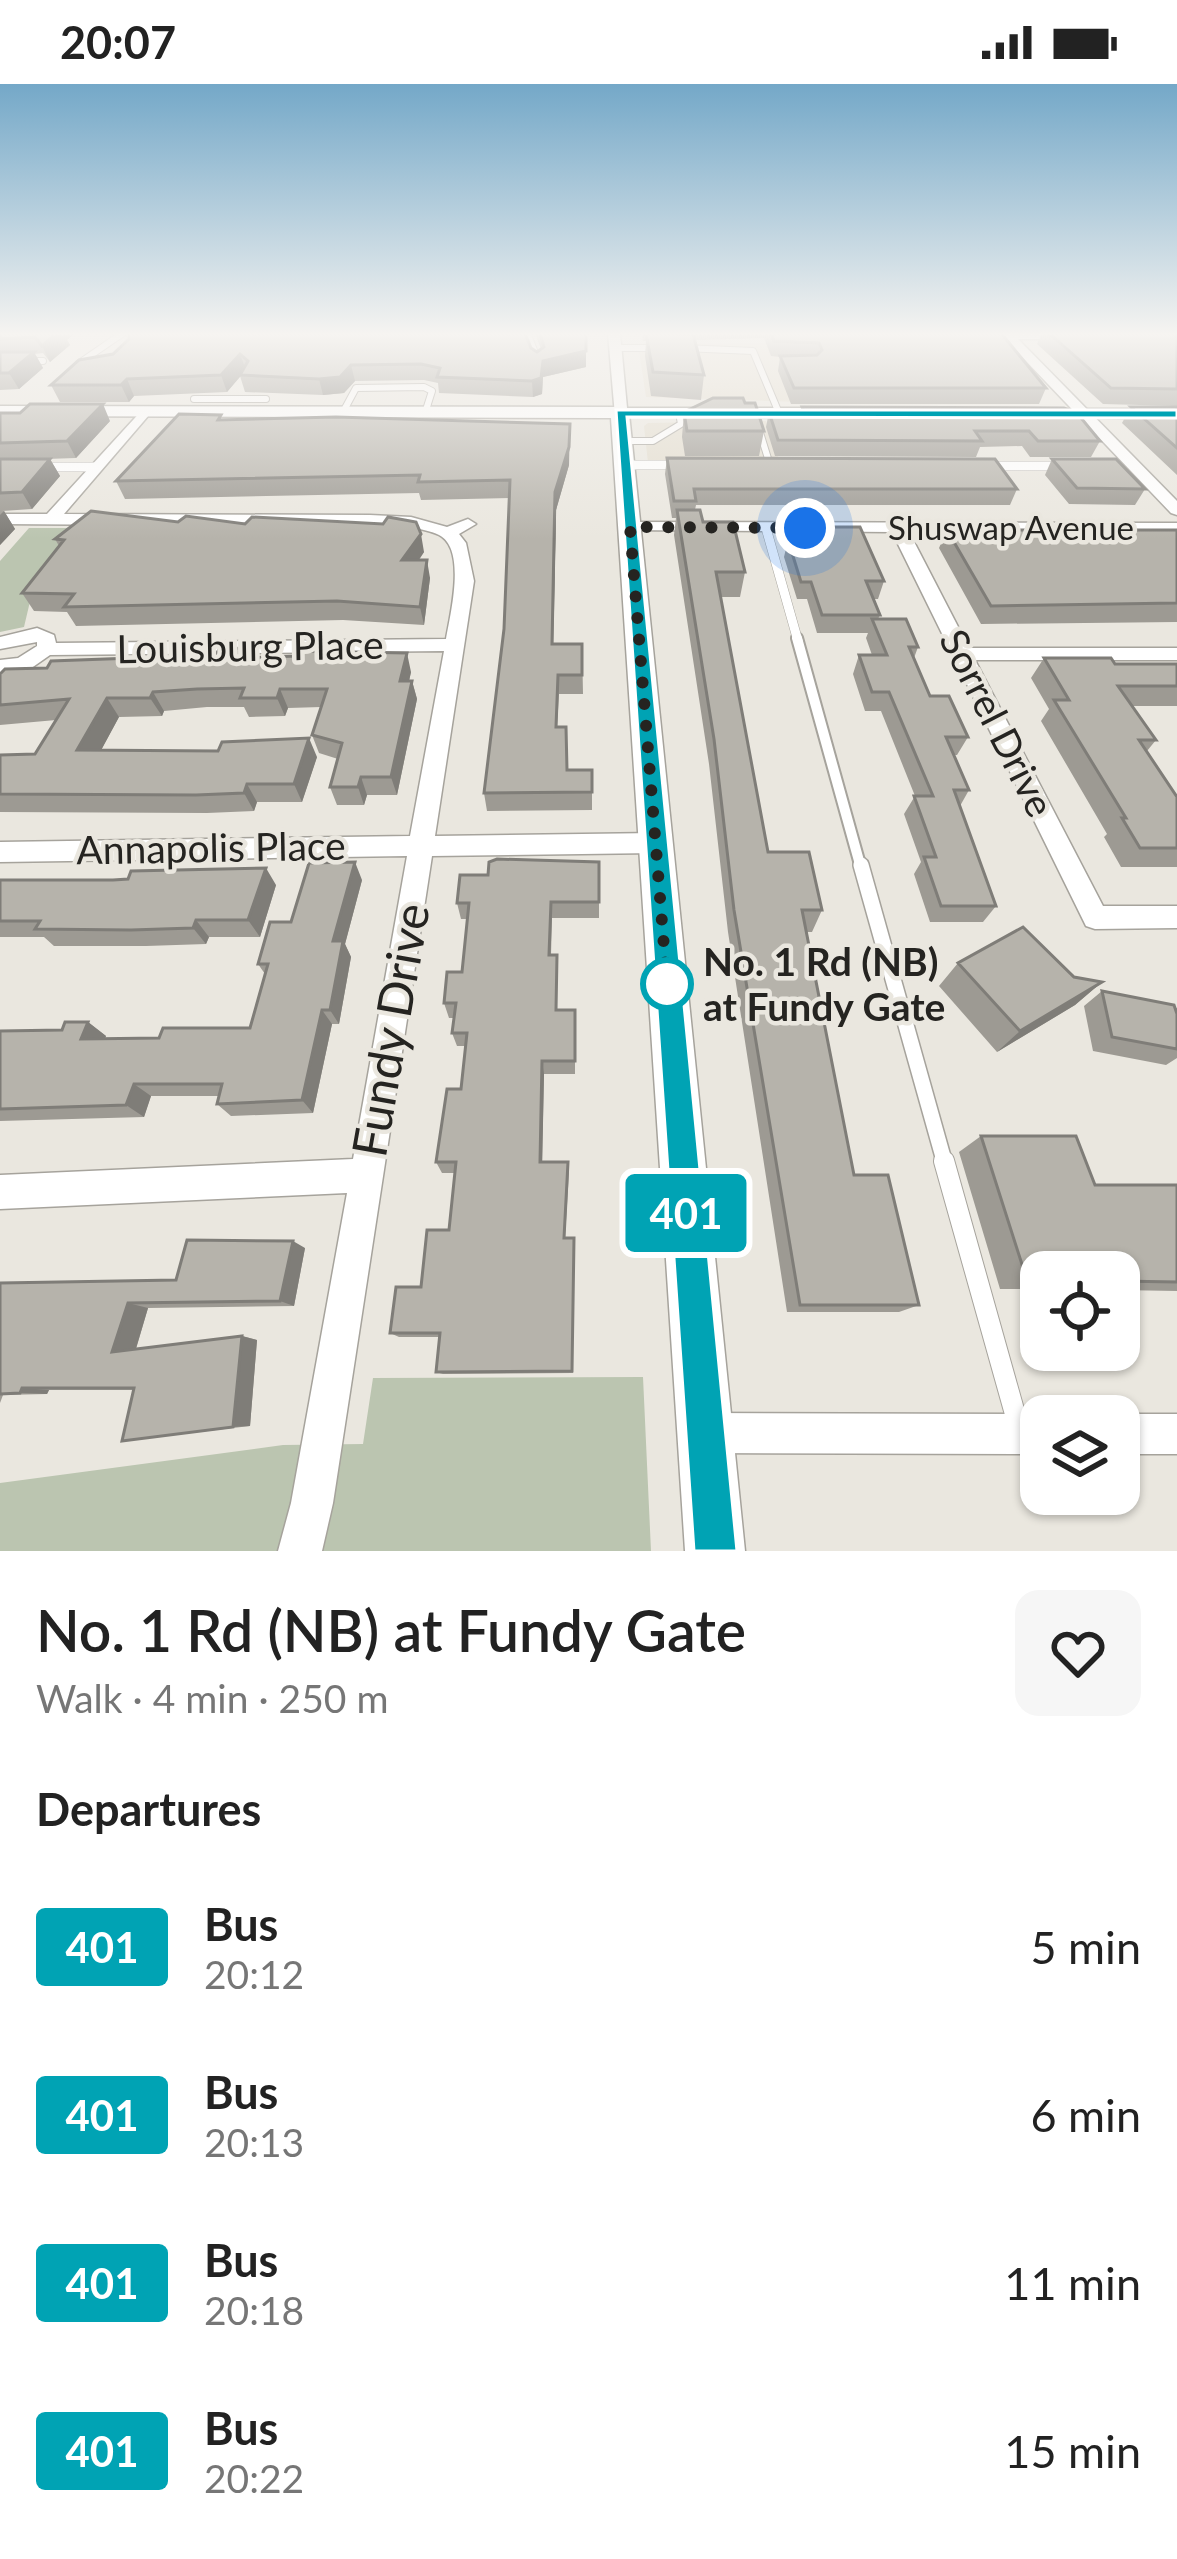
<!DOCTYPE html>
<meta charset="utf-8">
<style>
:root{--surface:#fff;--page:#f6f6f6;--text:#222;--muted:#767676}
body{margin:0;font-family:Lato,sans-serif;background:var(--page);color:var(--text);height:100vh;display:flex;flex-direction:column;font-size:45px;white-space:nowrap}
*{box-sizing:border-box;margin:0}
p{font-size:39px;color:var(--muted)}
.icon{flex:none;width:66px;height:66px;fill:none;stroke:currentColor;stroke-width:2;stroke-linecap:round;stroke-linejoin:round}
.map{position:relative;height:1467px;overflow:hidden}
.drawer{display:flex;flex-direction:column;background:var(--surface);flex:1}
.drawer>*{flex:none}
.badge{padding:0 24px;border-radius:9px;font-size:42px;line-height:78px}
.fabs{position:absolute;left:1020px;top:1167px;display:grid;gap:24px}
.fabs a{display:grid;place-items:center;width:120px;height:120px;border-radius:24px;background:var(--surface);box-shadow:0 3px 9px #0004;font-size:60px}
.you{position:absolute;width:60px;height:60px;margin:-30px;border:9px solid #fff;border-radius:50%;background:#1a73e8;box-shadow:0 0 0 18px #1a73e833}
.map>.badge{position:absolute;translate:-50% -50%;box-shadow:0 0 0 6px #fff}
h2{padding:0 36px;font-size:45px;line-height:108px}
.round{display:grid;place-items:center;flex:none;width:126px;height:126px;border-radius:24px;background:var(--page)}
.summary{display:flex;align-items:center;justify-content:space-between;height:204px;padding:0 36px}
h1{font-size:57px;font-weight:600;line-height:90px}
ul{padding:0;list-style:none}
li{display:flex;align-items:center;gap:36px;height:168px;padding:0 36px}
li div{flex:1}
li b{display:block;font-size:45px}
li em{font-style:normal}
li .badge{min-width:132px;font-weight:700;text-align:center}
.status{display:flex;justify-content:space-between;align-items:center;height:84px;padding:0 60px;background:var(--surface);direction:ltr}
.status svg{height:33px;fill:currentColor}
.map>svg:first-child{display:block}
.built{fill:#e2dccd}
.green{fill:#bbc5b0}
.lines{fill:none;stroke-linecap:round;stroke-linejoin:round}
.service-far4-casing{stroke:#a6a39c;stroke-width:8}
.service-far3-casing{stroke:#a6a39c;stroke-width:10}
.service-far2-casing{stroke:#a6a39c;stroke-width:14}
.service-far1-casing{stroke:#a6a39c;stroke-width:18}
.service-casing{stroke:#a6a39c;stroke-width:22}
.minor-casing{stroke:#a6a39c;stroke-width:3}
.tertiary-casing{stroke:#a6a39c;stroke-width:3}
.secondary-casing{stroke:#a6a39c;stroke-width:3}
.service-far4{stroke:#fff;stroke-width:6}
.service-far3{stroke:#fff;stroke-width:9}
.service-far2{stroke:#fff;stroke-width:10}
.service-far1{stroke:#fff;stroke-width:15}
.service{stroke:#fff;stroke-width:20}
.minor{fill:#fff;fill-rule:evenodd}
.tertiary{fill:#fff;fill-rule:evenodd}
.secondary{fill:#fff;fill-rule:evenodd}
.wall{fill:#9d9a93}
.shaded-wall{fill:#7f7d78}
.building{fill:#b6b3ab;stroke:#7f7d78;stroke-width:3}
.line{fill:#00a3b4;stroke:#fff;stroke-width:3}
.walk{stroke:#252421;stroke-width:12;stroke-dasharray:0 21.6}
.stop-dot{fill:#fff;stroke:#00a3b4;stroke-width:6}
.labels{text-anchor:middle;stroke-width:9;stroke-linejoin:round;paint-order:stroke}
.far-street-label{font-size:33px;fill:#252421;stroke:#eae7df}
.street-label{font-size:39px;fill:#252421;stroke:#eae7df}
.stop-label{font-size:39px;font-weight:bold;fill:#252421;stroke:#eae7df;text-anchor:start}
.near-street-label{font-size:48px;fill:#252421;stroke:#eae7df}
</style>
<div class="status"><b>20:07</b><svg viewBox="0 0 49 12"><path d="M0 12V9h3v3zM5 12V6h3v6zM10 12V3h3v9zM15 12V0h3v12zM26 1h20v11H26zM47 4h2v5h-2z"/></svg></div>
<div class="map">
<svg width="1177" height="1467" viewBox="0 0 1177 1467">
<rect width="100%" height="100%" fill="#eae7df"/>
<!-- built -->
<path class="built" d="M 826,259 L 860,320 L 646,313 L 638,260 Z
M 766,337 L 780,378 L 648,379 L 644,342 L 648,339 Z"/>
<!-- green -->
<path class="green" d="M 29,444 L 76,444 L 36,492 L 24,543 L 0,548 L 0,477 Z
M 643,1293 L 651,1467 L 0,1467 L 0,1399 L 283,1361 L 363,1360 L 373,1294 Z"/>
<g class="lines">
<!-- service-far4 casing -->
<g class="service-far4-casing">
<path id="service-far4" d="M 527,249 L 538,276
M 615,264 L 662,264
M 683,264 L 753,267 L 779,329
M 0,277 L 43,277
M 85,280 L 78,280 L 123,249
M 194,315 L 266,315
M 343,328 L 356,304 L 424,303 L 432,307 L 425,329
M 758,342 L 770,381
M 622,357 L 653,357 L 681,340 L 679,329
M 624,381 L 677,381
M 986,382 L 1061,382
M 42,383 L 95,383"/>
</g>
<!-- service-far3 casing -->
<g class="service-far3-casing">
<path id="service-far3" d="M 624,381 L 677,381
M 986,382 L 1061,382
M 42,383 L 95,383
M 766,444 L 798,557"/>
</g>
<!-- service-far2 casing -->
<g class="service-far2-casing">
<path id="service-far2" d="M 797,554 L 861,784"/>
</g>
<!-- service-far1 casing -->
<g class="service-far1-casing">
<path id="service-far1" d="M 861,781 L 945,1080"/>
</g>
<!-- service casing -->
<g class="service-casing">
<path id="service" d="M 944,1077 L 1019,1344"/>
</g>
<!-- minor casing -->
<g class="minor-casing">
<path id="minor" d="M 971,250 L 1077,250 L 1073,255 L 1018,255 L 1177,417 L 1177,431 L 1171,429 L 1005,255 L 975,255 Z
M 144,324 L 151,328 L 149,331 L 64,430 L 370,431 L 411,433 L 447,443 L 468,435 L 476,440 L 459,450 L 466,459 L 474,497 L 435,752 L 656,749 L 665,752 L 668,759 L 665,766 L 656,769 L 432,772 L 333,1419 L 322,1467 L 278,1467 L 291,1419 L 347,1109 L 0,1125 L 0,1091 L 353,1075 L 407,772 L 0,778 L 0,758 L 410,752 L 444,567 L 50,571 L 30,585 L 0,590 L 0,576 L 18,574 L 37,562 L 37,558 L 0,565 L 0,553 L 37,544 L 54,551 L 56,559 L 446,555 C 450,531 467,465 439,451 C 431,447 419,445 410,443 L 0,440 L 0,430 L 47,430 Z
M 630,438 L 1177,439 L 1177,449 L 909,448 L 969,564 L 1177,564 L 1177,576 L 975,576 L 1103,822 L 1177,822 L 1177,844 L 1095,845 L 1086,842 L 892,448 L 624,446 L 622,443 Z
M 706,1329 L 1041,1330 L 1046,1332 L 1041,1332 L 1041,1370 L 706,1369 L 692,1363 L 686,1349 L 692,1335 Z
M 1119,1330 L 1177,1330 L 1177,1370 L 1119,1370 L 1119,1332 L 1114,1332 Z"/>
</g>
<!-- tertiary casing -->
<g class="tertiary-casing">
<path id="tertiary" d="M 608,249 L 620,249 L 627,324 L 806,324 L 814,329 L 806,334 L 615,332 Z
M 1043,325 L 1177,325 L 1177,335 L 1038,333 L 1035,330 Z"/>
</g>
<!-- secondary casing -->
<g class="secondary-casing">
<path id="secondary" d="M 0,322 L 620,323 L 629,329 L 745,1467 L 685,1467 L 611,334 L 0,332 Z"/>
</g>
<!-- service-far4 -->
<use href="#service-far4" class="service-far4"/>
<!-- service-far3 -->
<use href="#service-far3" class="service-far3"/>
<!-- service-far2 -->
<use href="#service-far2" class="service-far2"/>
<!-- service-far1 -->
<use href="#service-far1" class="service-far1"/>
<!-- service -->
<use href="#service" class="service"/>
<!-- minor -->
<use href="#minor" class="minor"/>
<!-- tertiary -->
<use href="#tertiary" class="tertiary"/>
<!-- secondary -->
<use href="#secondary" class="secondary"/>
</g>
<!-- wall -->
<path class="wall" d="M 0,249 L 75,249 L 67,256 L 70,261 L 50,278 L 43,269 L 35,270 L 43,284 L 19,305 L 0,306 Z
M 535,249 L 586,249 L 586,283 L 543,293 L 542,310 L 533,313 L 439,309 L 438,299 L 424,296 L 355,297 L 344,309 L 323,311 L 245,308 L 240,292 L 227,308 L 134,312 L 129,318 L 60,318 L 51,301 L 113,270 L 531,264 L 537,268 L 541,265 Z
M 636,249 L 1001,249 L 1046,304 L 1039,320 L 791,320 L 778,287 L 780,273 L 771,272 L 764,254 L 694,256 L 704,291 L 701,316 L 651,312 L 645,272 L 646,257 L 643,257 L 642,251 L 636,251 Z
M 1042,249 L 1177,249 L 1177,322 L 1103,320 L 1037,260 Z
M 745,319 L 764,347 L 759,372 L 685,372 L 682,353 L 684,328 Z
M 802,323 L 1064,324 L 1100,357 L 1091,373 L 1030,373 L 1022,362 L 980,363 L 976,373 L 775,372 L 766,343 L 769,328 L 801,328 Z
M 1131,323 L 1177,323 L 1177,391 L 1122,339 Z
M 0,329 L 110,337 L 76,374 L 46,375 L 50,375 L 60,392 L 32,425 L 2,427 L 4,427 L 15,445 L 0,461 Z
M 223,335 L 569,381 L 556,426 L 553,560 L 582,560 L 583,610 L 559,610 L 557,643 L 567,686 L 592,686 L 592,726 L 487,727 L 484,709 L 504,545 L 510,414 L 421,416 L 419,409 L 125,415 L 116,397 Z
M 667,374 L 1017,405 L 1010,421 L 696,421 L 695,426 L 703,438 L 745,488 L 740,513 L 721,513 L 768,768 L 822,826 L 812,848 L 807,848 L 854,1091 L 919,1221 L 899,1228 L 787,1228 L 728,848 L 709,680 L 674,451 L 676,434 L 672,434 L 665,390 Z
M 1052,375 L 1145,405 L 1135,421 L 1069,420 L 1045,391 Z
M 178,438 L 383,440 L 424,468 L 419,476 L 430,494 L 424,541 L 343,536 L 76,542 L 67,528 L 34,527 L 22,509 L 59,462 L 55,455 Z
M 814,443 L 884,497 L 878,515 L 873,515 L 880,531 L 878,535 L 918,563 L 914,574 L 930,612 L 968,653 L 957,671 L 954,671 L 969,706 L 960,722 L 996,822 L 983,838 L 930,838 L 914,790 L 921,778 L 904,730 L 915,712 L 881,627 L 865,627 L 853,590 L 859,571 L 872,571 L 866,554 L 868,549 L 817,549 L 807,515 L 797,515 L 784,473 L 788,456 L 810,456 Z
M 947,446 L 1177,446 L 1177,538 L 981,540 L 939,464 Z
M 249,574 L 411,588 L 409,597 L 412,597 L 417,615 L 397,711 L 367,711 L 364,721 L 337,721 L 330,703 L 338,675 L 319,669 L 312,651 L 321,623 L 288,624 L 285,632 L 249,633 L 244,623 L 207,623 L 164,627 L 162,632 L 119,633 L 101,666 L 317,673 L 302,718 L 257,718 L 254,727 L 207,729 L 0,728 L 0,671 L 35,670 L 56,636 L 0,641 L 0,590 L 47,584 Z
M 1044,574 L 1115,580 L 1177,580 L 1177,622 L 1132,622 L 1156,656 L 1147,667 L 1177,713 L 1177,783 L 1121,783 L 1104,753 L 1107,750 L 1041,637 L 1049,625 L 1031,594 Z
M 599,778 L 599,834 L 552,834 L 551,871 L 557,871 L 557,926 L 575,926 L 575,990 L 544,990 L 542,1078 L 569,1088 L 565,1154 L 573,1289 L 443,1290 L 436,1288 L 440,1253 L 399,1253 L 390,1249 L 421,1203 L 449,1146 L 455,1089 L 442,1089 L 436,1078 L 461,1005 L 465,962 L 457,962 L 452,949 L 454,934 L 449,934 L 444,919 L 462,888 L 467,835 L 461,835 L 457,819 L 488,791 Z
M 0,796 L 276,801 L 260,853 L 209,853 L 206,860 L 146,862 L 54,862 L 44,853 L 0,853 Z
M 362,796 L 345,860 L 351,873 L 339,940 L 332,940 L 313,1029 L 231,1032 L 217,1020 L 219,1012 L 151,1012 L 144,1033 L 0,1037 L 0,947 L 62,946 L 88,938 L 106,952 L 105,954 L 159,954 L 250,944 L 265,890 L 258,880 L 291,838 Z
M 958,879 L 1074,893 L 1102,898 L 1075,921 L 997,968 L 939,902 Z
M 1102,907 L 1177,924 L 1177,974 L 1166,981 L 1093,967 L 1084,922 Z
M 981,1052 L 1095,1101 L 1177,1101 L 1177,1207 L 1119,1206 L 1119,1188 L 1041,1188 L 1041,1205 L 1000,1205 L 959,1068 Z
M 305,1164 L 294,1222 L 148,1224 L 136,1265 L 242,1252 L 257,1256 L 250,1342 L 122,1357 L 133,1306 L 49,1306 L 47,1310 L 3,1311 L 0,1319 L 0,1199 L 176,1196 Z"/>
<!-- shaded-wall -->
<path class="shaded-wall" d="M 56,249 L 75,249 L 67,256 L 70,261 L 50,278 L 42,262 Z
M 586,267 L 586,283 L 543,293 L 542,310 L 533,313 L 532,297 L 543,277 Z
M 34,268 L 43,284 L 19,305 L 9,289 Z
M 240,270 L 246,286 L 227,308 L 221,291 Z
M 351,281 L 355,297 L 344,309 L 323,311 L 319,295 Z
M 127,295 L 134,312 L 129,318 L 121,301 Z
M 103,320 L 110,337 L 76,374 L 67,357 Z
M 570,340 L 569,381 L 556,426 L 553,579 L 555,408 Z
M 50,375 L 60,392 L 32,425 L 22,408 Z
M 4,427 L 15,445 L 0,461 L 0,431 Z
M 421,450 L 424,468 L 406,494 L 402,476 Z
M 427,476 L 430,494 L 424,541 L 420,523 Z
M 407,569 L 411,588 L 405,615 L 400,597 Z
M 412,597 L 417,615 L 397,711 L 391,693 Z
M 280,605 L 288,624 L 285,632 L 277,614 Z
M 153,608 L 164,627 L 162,632 L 150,614 Z
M 107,614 L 119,633 L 91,685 L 77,666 Z
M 309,654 L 317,673 L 302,718 L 294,700 Z
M 361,693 L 367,711 L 364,721 L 358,703 Z
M 247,700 L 257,718 L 254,727 L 244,709 Z
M 355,778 L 362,796 L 345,860 L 351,873 L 339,940 L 330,926 L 333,857 Z
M 266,784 L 276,801 L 260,853 L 248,836 Z
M 196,836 L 209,853 L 206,860 L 193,844 Z
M 1102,898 L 1075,921 L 997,968 L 1020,947 Z
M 322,926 L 332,940 L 313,1029 L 302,1016 Z
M 88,938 L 106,952 L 99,968 L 81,955 Z
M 542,977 L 544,990 L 542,1088 L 540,1078 Z
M 134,1000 L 151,1012 L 144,1033 L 126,1021 Z
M 293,1157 L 305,1164 L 294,1222 L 280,1217 Z
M 128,1219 L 148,1224 L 134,1271 L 112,1268 Z
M 242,1252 L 257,1256 L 250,1342 L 233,1343 Z
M 22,1304 L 49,1306 L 47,1310 L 20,1309 Z"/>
<!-- building -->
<path class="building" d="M 0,249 L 57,249 L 42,262 L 35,253 L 0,255 Z
M 129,249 L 525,249 L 531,264 L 537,268 L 544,263 L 540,249 L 586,249 L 586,267 L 543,277 L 541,294 L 532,297 L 437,293 L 440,284 L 421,280 L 351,281 L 340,293 L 319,295 L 240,291 L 248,277 L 240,270 L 221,291 L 127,295 L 121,301 L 51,301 L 79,276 L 113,270 L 129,255 Z
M 646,249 L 693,250 L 704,291 L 653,288 Z
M 771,249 L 1001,249 L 1046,304 L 794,304 L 780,272 L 817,271 L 822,266 L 819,259 L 774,257 Z
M 1049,249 L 1177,249 L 1177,305 L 1111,304 Z
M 0,268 L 34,268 L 9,289 L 0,289 Z
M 713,314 L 743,314 L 745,319 L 755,319 L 764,347 L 687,347 L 684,328 Z
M 30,320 L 103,320 L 67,357 L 0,359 L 0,329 L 20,329 Z
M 802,323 L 1064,324 L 1077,329 L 1100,357 L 1038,357 L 1029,347 L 975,347 L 982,357 L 778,356 L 769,328 L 804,328 Z
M 1131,323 L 1177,323 L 1177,364 Z
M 179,330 L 221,331 L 218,336 L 336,333 L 570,340 L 569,363 L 555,408 L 552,560 L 582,560 L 582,591 L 558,591 L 556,643 L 566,643 L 567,686 L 592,686 L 592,708 L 484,709 L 504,545 L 510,396 L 418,398 L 420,391 L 116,397 Z
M 667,374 L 995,375 L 1017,405 L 694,405 L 696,417 L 674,417 Z
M 0,375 L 50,375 L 22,408 L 0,409 Z
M 1052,375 L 1116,375 L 1145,405 L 1077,404 Z
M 677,426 L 700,426 L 703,438 L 733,438 L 745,488 L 716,488 L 768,768 L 809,768 L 822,826 L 802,826 L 854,1091 L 888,1091 L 919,1221 L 800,1221 L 734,826 L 714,655 Z
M 91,427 L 178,438 L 186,432 L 245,440 L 252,433 L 383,440 L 388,433 L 416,438 L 421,450 L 402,476 L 427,476 L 420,523 L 337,517 L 64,523 L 74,510 L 22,509 L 64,456 L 55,455 Z
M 814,443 L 860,443 L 884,497 L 866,497 L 880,531 L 822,531 L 811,498 L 801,498 L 788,456 L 818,456 Z
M 947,446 L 1177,446 L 1177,519 L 991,522 Z
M 872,535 L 906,535 L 918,563 L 909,563 L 930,612 L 949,612 L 968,653 L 946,653 L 969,706 L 954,706 L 996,822 L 941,822 L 924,773 L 936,773 L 914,712 L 933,712 L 889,608 L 872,608 L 859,571 L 887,571 Z
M 245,564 L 241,574 L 297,572 L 299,567 L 407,569 L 400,597 L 412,597 L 391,693 L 361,693 L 358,703 L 330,703 L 342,659 L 312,651 L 327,605 L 280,605 L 277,614 L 240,614 L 244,604 L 197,605 L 153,608 L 150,614 L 107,614 L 77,666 L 218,667 L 222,658 L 309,654 L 294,700 L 247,700 L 244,709 L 196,711 L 0,710 L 0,671 L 35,670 L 69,615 L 0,621 L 0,590 L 5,585 L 47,584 L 51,577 L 216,571 L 219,565 Z
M 1044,574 L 1111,574 L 1115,580 L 1177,580 L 1177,602 L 1118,602 L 1156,656 L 1139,656 L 1177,713 L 1177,764 L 1140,764 L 1122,734 L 1126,734 L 1054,616 L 1069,616 Z
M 497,775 L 599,778 L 599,818 L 551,818 L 549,871 L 557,871 L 556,926 L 575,926 L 575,977 L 542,977 L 540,1078 L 568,1078 L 564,1154 L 574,1154 L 572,1287 L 436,1288 L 440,1249 L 390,1249 L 396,1203 L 421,1203 L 427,1146 L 449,1146 L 456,1078 L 436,1078 L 447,1005 L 461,1005 L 467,949 L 452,949 L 456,919 L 444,919 L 447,888 L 462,888 L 469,819 L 457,819 L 460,791 L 488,791 L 489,778 Z
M 355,778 L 333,857 L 343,857 L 330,926 L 322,926 L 302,1016 L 217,1020 L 222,1000 L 134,1000 L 126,1021 L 0,1025 L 0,947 L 62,946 L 65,938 L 88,938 L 81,955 L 159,954 L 163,944 L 250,944 L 268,880 L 258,880 L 270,838 L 291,838 L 309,779 Z
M 266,784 L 248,836 L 196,836 L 193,844 L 131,846 L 35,845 L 40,837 L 0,837 L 0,796 L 113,796 L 128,795 L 131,787 Z
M 1023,843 L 1074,893 L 1102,898 L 1020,947 L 958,879 Z
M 1102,907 L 1174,921 L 1177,930 L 1177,965 L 1112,953 Z
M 981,1052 L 1076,1052 L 1095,1101 L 1177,1101 L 1177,1198 L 1119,1197 L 1119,1188 L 1041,1188 L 1041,1196 L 1027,1196 Z
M 187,1156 L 293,1157 L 280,1217 L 128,1219 L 112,1268 L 242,1252 L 233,1343 L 122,1357 L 134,1304 L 22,1304 L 20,1309 L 0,1310 L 0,1199 L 176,1196 Z"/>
<!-- sky -->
<linearGradient id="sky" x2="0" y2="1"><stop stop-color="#74a8c8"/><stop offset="0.55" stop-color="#f6f4f1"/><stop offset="1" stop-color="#f6f4f1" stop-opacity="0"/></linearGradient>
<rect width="1177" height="455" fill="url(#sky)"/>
<!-- line -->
<path class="line" d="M 616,326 L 1177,326 L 1177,334 L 627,333 L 737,1467 L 694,1467 Z"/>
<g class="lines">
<!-- walk -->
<path class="walk" d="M 667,900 L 630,443 L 805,444"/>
</g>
<!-- markers -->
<circle class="stop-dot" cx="667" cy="900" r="24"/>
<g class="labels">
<!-- far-street labels -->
<g class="far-street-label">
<text x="1011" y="456">Shuswap Avenue</text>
</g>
<!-- street labels -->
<g class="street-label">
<text transform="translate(250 563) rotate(-1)" y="14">Louisburg Place</text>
<text transform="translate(997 639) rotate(63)" y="14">Sorrel Drive</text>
<text transform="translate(211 764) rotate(-1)" y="14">Annapolis Place</text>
</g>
<!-- stop labels -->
<g class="stop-label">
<text x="703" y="892">No. 1 Rd (NB)<tspan x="703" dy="45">at Fundy Gate</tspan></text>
</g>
<!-- near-street labels -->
<g class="near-street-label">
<text transform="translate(391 946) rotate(-80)" y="17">Fundy Drive</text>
</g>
</g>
</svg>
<div class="fabs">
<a><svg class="icon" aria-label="locate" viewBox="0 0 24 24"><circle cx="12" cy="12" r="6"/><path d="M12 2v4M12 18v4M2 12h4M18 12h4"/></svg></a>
<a><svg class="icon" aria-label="layers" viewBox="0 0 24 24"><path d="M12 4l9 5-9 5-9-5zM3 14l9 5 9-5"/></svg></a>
</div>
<div class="you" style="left:805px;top:444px"></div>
<b class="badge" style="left:686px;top:1129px;background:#00a3b4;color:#fff">401</b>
</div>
<section class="drawer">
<div class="summary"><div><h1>No. 1 Rd (NB) at Fundy Gate</h1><p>Walk · 4 min · 250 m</p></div><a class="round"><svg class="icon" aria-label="heart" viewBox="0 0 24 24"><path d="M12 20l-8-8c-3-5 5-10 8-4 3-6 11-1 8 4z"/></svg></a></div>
<h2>Departures</h2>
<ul>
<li><span class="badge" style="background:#00a3b4;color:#fff">401</span><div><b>Bus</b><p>20:12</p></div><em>5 min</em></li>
<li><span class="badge" style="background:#00a3b4;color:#fff">401</span><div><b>Bus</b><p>20:13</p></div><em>6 min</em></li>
<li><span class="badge" style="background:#00a3b4;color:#fff">401</span><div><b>Bus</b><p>20:18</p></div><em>11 min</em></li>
<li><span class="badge" style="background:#00a3b4;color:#fff">401</span><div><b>Bus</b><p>20:22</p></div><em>15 min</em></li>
</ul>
</section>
